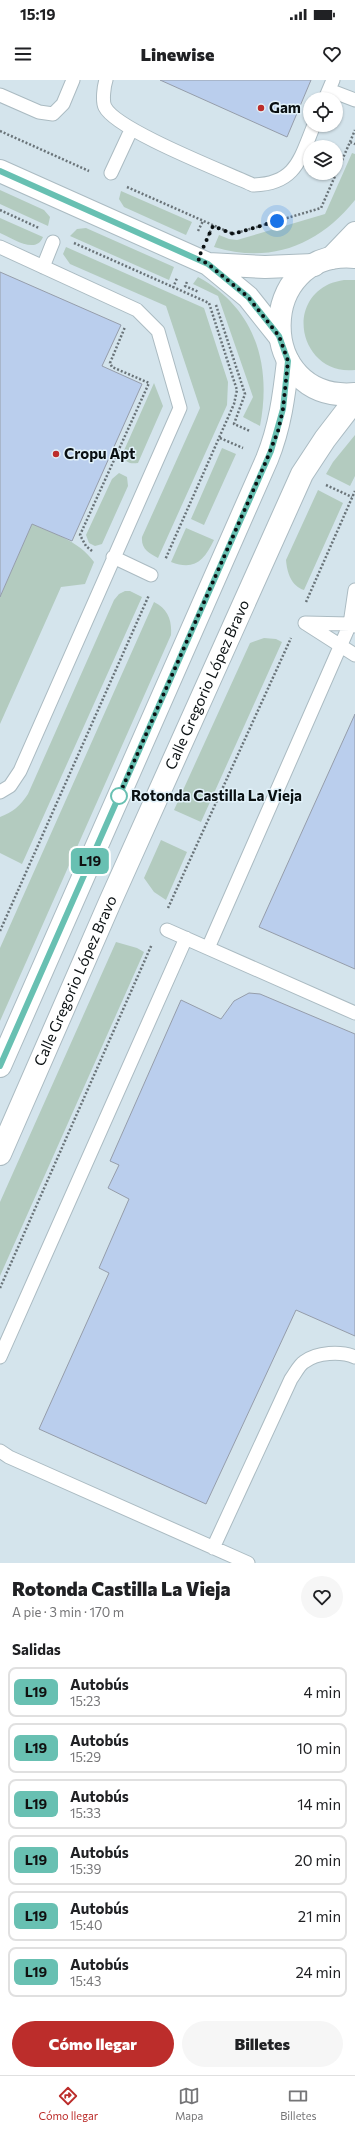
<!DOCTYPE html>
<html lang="es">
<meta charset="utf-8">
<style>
:root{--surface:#fff;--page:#f6f6f6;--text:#202124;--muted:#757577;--line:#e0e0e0;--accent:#bc2d2b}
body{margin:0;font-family:Commissioner,sans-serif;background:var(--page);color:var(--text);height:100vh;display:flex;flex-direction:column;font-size:15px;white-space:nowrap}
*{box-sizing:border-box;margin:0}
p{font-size:13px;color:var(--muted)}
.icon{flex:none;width:22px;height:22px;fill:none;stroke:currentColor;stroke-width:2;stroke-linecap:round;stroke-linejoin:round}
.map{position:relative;height:1483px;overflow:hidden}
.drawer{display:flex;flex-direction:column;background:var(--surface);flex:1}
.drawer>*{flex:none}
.badge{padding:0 8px;border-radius:6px;font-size:14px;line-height:26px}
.buttons{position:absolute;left:303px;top:12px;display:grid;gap:8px}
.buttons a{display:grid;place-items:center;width:40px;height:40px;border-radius:50%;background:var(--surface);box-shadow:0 1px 3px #0004;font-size:20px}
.you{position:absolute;width:20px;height:20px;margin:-10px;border:3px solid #fff;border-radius:50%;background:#1a73e8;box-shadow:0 0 0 6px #1a73e833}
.map>.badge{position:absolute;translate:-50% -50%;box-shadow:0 0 0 2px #fff}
h2{padding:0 12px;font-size:15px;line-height:36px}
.round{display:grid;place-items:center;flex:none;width:42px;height:42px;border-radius:21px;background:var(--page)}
.head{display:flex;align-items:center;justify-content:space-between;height:68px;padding:0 12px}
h1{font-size:19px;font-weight:800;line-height:30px}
.action{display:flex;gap:8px;margin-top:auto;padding:8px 12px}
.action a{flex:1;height:46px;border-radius:24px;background:var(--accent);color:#fff;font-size:16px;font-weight:800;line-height:46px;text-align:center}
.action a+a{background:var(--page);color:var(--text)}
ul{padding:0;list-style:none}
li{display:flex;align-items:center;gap:12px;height:50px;margin:0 8px 6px;padding:0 4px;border:2px solid var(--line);border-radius:8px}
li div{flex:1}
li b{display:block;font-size:15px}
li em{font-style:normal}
li .badge{min-width:44px;font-weight:700;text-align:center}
.status{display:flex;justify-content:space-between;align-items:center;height:28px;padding:0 20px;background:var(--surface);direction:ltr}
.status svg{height:11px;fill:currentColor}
header{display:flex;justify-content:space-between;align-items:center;height:52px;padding:0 12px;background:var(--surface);font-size:18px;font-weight:800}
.dock{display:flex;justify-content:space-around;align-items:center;height:56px;border-top:1px solid var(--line);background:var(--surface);font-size:11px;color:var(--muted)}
.dock a{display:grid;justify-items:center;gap:2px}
.dock .active{color:var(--accent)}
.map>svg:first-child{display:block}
.green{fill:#b3cbbf}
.building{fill:#baceed;stroke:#959daa}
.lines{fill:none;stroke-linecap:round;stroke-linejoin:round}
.lane-casing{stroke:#abbbc2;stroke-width:15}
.street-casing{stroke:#abbbc2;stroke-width:24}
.secondary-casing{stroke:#abbbc2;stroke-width:24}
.path{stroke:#697378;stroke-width:2.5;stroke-dasharray:2 2;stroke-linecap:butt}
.lane{stroke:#fff;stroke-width:13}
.street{stroke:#fff;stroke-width:22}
.secondary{stroke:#fff;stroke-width:22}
.line-casing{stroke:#fff;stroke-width:9}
.line{stroke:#68c0b2;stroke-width:6}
.walk{stroke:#0a1012;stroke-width:4;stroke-dasharray:0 7.2}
.poi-dot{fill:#bc2d2b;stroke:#e1f1f9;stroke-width:1.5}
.stop-dot{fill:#fff;stroke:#68c0b2;stroke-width:2}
.labels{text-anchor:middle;stroke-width:3;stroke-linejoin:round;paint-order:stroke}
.poi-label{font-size:15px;font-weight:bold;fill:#0a1012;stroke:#e1f1f9;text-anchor:start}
.street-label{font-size:15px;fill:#0a1012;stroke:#e1f1f9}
.stop-label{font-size:15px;font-weight:bold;fill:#0a1012;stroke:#e1f1f9;text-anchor:start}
</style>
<div class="status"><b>15:19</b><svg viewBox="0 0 49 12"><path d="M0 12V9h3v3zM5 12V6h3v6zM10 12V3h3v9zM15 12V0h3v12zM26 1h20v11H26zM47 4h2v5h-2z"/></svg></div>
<header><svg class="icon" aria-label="menu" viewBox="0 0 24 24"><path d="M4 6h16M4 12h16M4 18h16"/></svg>Linewise<svg class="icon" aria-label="heart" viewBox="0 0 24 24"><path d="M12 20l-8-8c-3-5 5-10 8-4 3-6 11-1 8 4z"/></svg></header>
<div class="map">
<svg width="355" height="1483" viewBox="0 0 355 1483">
<rect width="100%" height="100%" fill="#d4e4ec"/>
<!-- green -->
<path class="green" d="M 352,73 L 355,74 L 355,120 C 318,166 270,184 214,167 L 219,155 L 229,159 L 237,160 L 325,134 Z
M 0,110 L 44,130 L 50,137 L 48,146 L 0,124 Z
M 121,111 L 192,142 L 186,155 L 124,127 L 119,119 Z
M 0,138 L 43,157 C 36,175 12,158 0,153 Z
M 86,148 L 174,187 L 169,200 L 70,156 L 77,149 Z
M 66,167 L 204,228 L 228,302 L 227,325 L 158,478 C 149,473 141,469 142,457 L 200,328 L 166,226 L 70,184 L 63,174 Z
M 198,197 C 255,228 272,284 260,346 L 243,337 L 253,317 L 218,216 L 193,204 Z
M 344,200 L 355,200 L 355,290 C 304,296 283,226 329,204 C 333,202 339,201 344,200 Z
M 154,303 L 163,326 L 138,383 C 130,384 126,383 122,375 Z
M 355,355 L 355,396 L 350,406 L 326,394 L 333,382 Z
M 222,368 L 236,374 L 204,445 L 191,439 Z
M 119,393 L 127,397 L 128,406 L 102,464 L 95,466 L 89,463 L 86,455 L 112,399 Z
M 318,410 L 343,423 L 304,510 C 291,506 287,492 286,480 Z
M 32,444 C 55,454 79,461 94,482 L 85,504 L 61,507 L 0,644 L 0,517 Z
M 186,448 L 214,460 C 204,481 194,491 171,482 Z
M 125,511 L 130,511 L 142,517 L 22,784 L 0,773 L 0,737 C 13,732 20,726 28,714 L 114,520 L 119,514 Z
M 154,522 C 168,529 172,540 171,555 L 0,941 L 0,868 Z
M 264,558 L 276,559 L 282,562 L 201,742 L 174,730 L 250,563 Z
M 161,760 L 187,772 L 166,820 L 154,812 L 144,798 Z
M 116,862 L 137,868 L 144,872 L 0,1196 L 0,1122 Z"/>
<!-- building -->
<path class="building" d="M 160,0 L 311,0 L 287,57 Z
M 0,192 L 121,245 L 102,286 L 142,304 L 72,461 L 32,444 L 0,517 Z
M 355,634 L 355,889 L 259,847 Z
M 249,913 L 260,914 L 355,954 L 355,1256 L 296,1230 L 206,1424 L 39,1349 L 109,1193 L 99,1188 L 129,1119 L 108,1108 L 119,1085 L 110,1081 L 181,920 L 221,939 L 234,921 Z"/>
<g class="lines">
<!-- lane casing -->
<g class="lane-casing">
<path id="lane" d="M 106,0 C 104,6 102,21 105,27 C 116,50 225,92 253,105 C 296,104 300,79 314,45
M 329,10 L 355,20
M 0,15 L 39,32 L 53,34 L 63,24 L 73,0
M 325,19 L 333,0
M 111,93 L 131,50
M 0,167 L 137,230 L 158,251 L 180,328 L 20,691 L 10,706 L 0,712
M 43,187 L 53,162
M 113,477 L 151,495
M 305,543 L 355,575
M 305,543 L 350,544 L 355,546
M 167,850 L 355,933
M 208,868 L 350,544 L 355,510
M 0,1277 L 186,858
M 0,1371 L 9,1377 L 248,1483
M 213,1468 L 291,1299 C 295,1294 299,1285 304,1282 C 317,1272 341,1271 355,1277"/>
</g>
<!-- street casing -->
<g class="street-casing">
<path id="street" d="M 0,91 L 208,184 L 248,217 L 279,256
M 208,184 L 265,187 L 314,185"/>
</g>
<!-- secondary casing -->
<g class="secondary-casing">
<g id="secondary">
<path d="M 355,177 C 255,168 254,323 355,314"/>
<path d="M 331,178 L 355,153"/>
<path d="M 0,986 L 267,379 C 280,347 284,316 288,281"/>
<path id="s1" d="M 0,1074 L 110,822 L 302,394 L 325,359 L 355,320"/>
</g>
</g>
<!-- path -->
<path class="path" d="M 0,51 L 89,91
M 350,62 L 355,50
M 127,107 L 233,154 L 321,128 L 350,62 L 355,64
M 0,130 L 39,148
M 198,151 L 203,141
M 208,156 L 213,146
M 74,163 L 209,223 L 233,298 L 237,310 L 234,324 L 165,480
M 187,202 L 185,206 L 199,212
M 173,208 L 177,198
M 216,225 L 245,314 L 234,344 L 250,351
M 220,358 L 243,368
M 326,405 L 352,417
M 92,471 L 86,466 L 80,455 L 149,303 L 112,287 L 110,283 L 125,247
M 306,522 L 355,411
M 168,828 L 291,558
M 0,851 L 149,515
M 0,1208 L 152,864"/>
<!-- lane -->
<use href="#lane" class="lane"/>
<!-- street -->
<use href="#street" class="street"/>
<!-- secondary -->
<use href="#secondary" class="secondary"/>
</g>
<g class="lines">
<!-- line casing -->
<g class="line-casing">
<path id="line" d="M 0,91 L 208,184 L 248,217 L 279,256 L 288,281 L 283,329 L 271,371 L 0,986"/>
</g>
<!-- line -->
<use href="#line" class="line"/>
<!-- walk -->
<path class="walk" d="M 119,716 L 118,718 L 267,379 L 278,351 L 283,329 L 288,281 L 279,256 L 248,217 L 208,184 L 198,179 L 213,146 L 233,154 L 277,141"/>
</g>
<!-- markers -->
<g class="poi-dot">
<circle cx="261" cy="28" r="4"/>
<circle cx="56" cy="374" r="4"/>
</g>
<circle class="stop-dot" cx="119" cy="716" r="8"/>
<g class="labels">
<!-- poi labels -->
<g class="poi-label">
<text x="269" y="33">Gam</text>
<text x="64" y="379">Cropu Apt</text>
</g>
<!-- street labels -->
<g class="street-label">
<text dy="5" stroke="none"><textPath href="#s1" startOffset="513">Calle Gregorio López Bravo</textPath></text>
<text dy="5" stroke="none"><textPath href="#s1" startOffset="189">Calle Gregorio López Bravo</textPath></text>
</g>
<!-- stop labels -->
<g class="stop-label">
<text x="131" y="721">Rotonda Castilla La Vieja</text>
</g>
</g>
</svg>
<div class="buttons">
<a><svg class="icon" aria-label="locate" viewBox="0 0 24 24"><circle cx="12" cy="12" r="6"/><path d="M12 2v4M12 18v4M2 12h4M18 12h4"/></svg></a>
<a><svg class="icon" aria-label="layers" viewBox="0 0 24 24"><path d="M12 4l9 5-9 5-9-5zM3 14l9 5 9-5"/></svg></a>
</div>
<div class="you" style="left:277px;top:141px"></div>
<b class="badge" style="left:90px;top:781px;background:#68c0b2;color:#111">L19</b>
</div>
<section class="drawer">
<div class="head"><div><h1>Rotonda Castilla La Vieja</h1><p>A pie · 3 min · 170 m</p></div><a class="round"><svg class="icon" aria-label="heart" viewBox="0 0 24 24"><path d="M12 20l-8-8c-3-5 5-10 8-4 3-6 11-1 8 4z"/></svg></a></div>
<h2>Salidas</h2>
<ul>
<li><span class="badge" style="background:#68c0b2;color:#111">L19</span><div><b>Autobús</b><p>15:23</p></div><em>4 min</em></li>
<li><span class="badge" style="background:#68c0b2;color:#111">L19</span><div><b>Autobús</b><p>15:29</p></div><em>10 min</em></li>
<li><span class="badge" style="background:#68c0b2;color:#111">L19</span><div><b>Autobús</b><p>15:33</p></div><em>14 min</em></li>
<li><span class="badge" style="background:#68c0b2;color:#111">L19</span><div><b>Autobús</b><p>15:39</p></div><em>20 min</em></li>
<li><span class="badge" style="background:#68c0b2;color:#111">L19</span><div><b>Autobús</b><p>15:40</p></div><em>21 min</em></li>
<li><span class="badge" style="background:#68c0b2;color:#111">L19</span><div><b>Autobús</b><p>15:43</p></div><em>24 min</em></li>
</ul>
<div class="action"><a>Cómo llegar</a><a>Billetes</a></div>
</section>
<nav class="dock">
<a class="active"><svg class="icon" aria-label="directions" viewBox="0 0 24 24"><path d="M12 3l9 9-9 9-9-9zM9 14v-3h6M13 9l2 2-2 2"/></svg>Cómo llegar</a>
<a><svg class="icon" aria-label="map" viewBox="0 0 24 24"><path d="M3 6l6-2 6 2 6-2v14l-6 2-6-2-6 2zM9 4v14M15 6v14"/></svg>Mapa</a>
<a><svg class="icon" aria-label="tickets" viewBox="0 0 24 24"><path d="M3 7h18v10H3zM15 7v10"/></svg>Billetes</a>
</nav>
